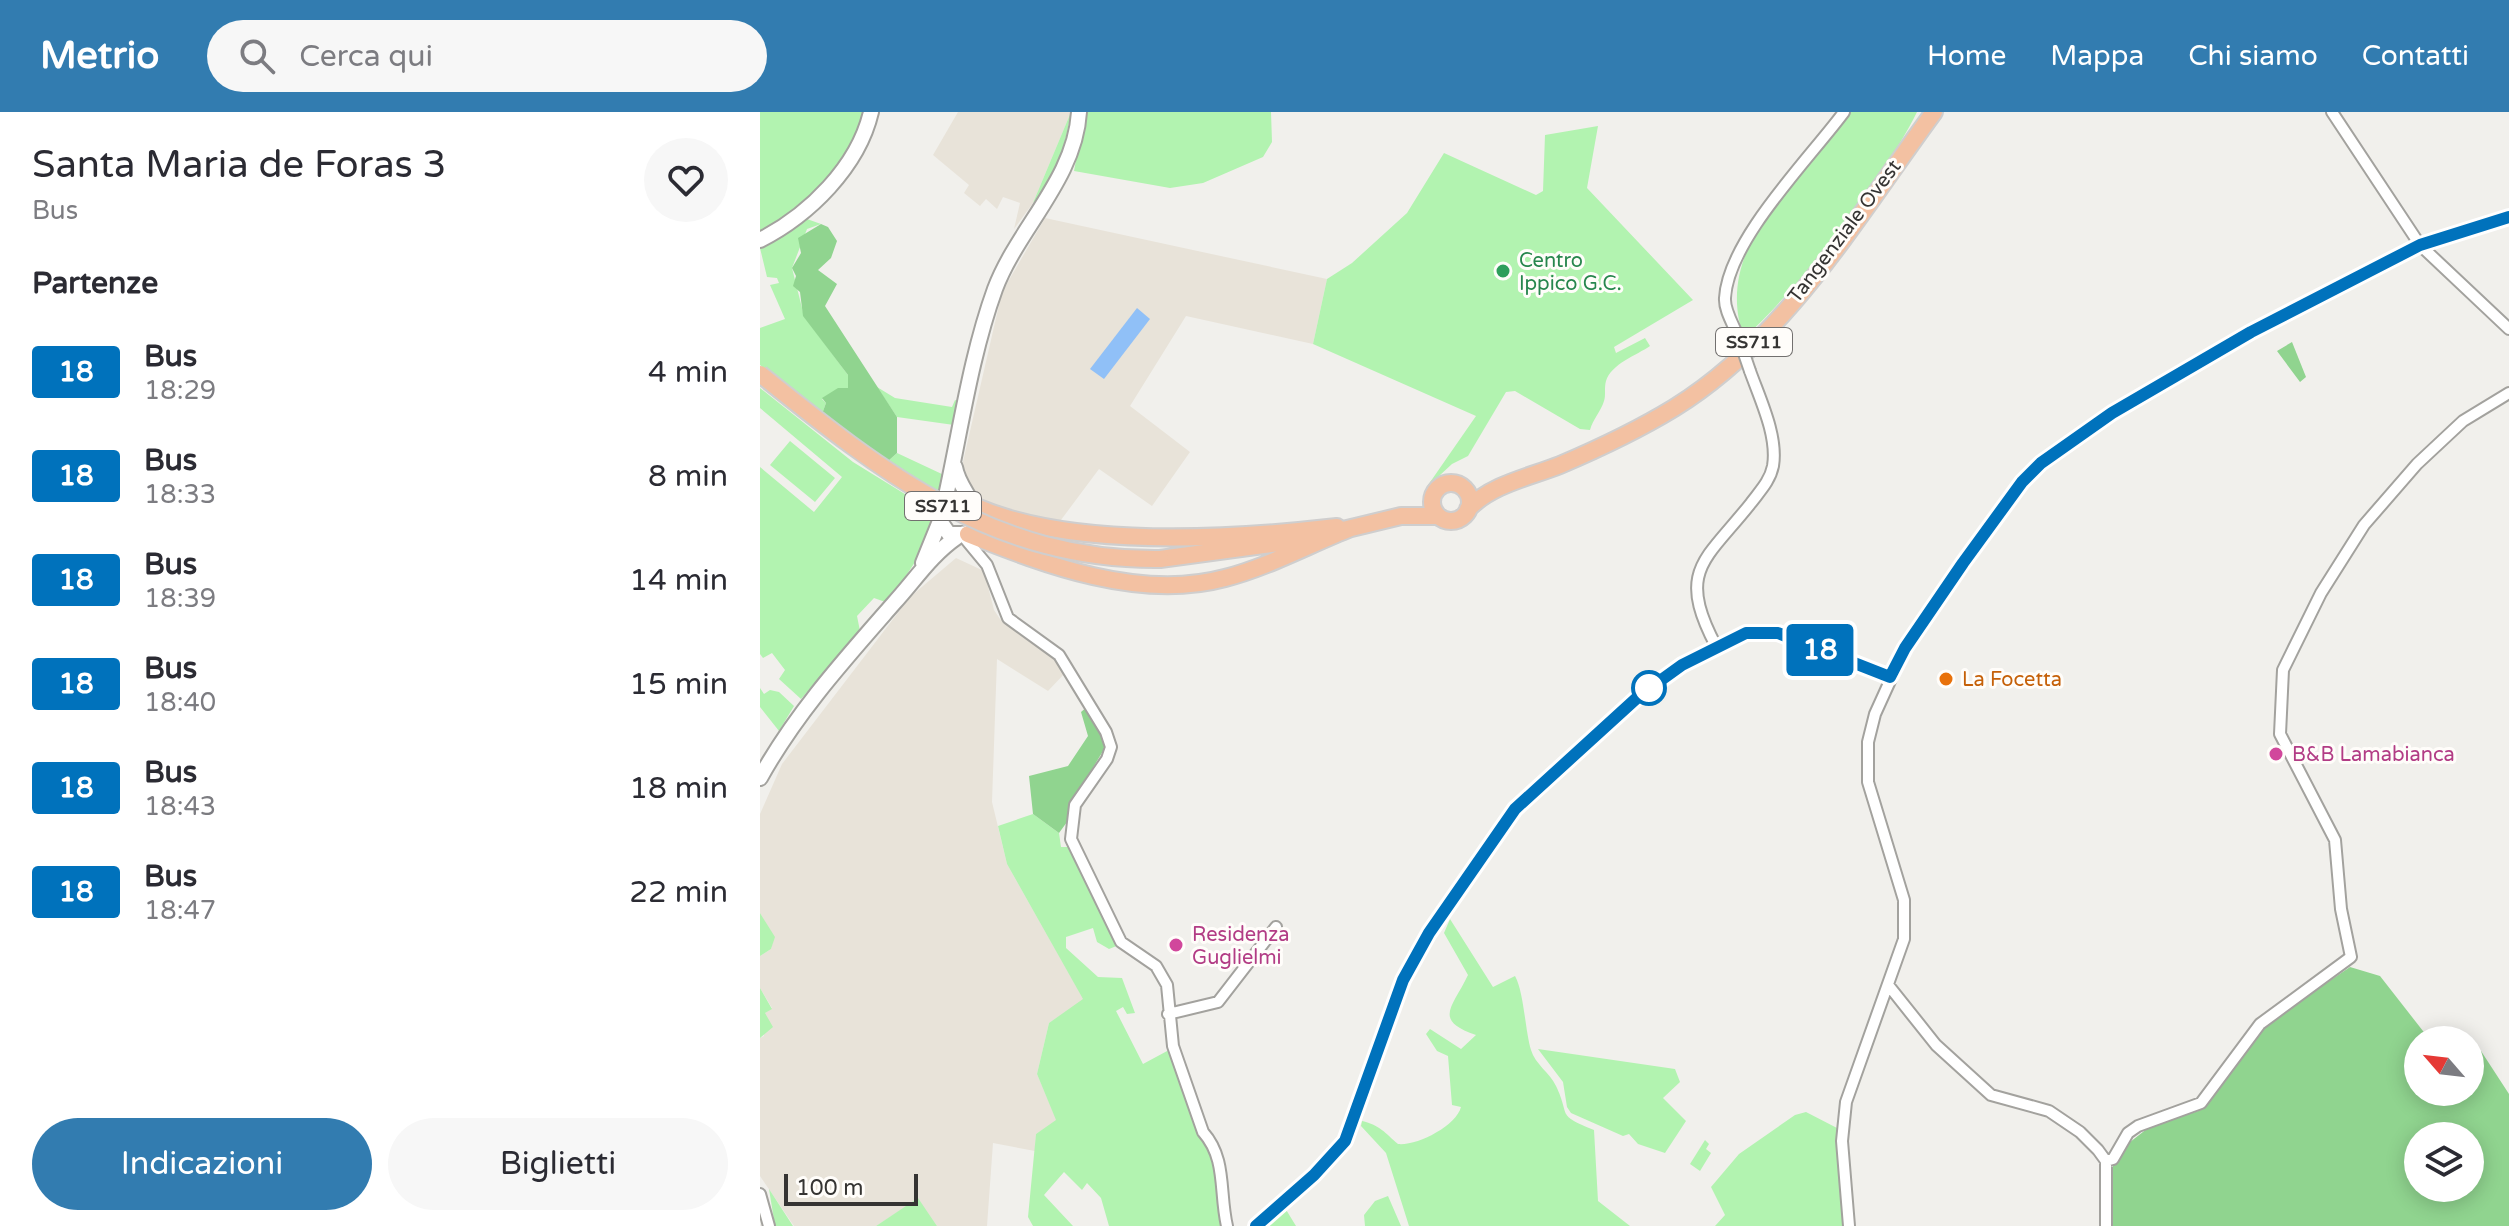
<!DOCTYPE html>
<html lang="it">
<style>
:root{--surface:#fff;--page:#f7f7f7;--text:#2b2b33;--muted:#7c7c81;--accent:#327cb0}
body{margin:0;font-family:"Varela Round",sans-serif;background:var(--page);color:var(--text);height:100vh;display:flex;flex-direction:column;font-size:30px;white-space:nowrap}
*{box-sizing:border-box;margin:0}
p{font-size:26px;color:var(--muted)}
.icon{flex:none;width:44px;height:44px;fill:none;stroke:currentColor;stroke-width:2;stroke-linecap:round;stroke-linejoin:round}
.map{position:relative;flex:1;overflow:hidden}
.details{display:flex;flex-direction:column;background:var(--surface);width:760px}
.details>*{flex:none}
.badge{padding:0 16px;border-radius:6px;font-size:28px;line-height:52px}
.needle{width:52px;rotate:298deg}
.buttons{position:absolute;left:1644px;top:914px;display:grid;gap:16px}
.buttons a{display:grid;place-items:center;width:80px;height:80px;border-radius:50%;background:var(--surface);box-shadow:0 4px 20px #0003;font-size:40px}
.scale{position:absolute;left:24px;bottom:20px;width:134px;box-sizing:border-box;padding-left:8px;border:4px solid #353433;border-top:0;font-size:22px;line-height:28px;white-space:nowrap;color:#353433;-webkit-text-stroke:6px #fffdfa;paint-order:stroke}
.map>.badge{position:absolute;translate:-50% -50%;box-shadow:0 0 0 4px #fff}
h2{padding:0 32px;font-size:30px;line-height:72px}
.round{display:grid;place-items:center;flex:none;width:84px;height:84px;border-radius:42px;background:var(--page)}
.headline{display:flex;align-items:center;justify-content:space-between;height:136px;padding:0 32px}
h1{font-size:38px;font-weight:600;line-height:60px}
.cta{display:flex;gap:16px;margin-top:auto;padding:16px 32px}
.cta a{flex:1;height:92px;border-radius:48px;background:var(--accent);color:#fff;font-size:32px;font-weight:600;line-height:92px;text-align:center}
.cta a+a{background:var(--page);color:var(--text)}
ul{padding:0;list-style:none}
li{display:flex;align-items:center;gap:24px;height:104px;padding:0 32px}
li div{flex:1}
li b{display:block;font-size:30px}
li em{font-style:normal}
li .badge{min-width:88px;font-weight:700;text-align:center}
header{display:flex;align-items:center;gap:48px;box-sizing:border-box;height:112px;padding:0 40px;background:var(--accent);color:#fff}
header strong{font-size:38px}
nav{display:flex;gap:44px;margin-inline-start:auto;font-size:28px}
.search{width:560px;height:72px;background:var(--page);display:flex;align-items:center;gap:20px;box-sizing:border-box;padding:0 28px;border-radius:44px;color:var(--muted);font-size:30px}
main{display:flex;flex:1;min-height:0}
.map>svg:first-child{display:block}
.built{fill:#e8e3d9}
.green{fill:#b2f3b0}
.forest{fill:#90d48f;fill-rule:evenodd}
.water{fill:#90c0f7}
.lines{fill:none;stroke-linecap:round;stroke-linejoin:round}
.street-casing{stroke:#a3a29e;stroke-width:14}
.secondary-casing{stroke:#a3a29e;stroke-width:18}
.primary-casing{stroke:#cfcece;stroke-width:20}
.street{stroke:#fff;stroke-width:10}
.secondary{stroke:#fff;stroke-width:14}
.primary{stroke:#f3c1a2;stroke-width:16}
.street-bridge-casing{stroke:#a3a29e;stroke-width:14;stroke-linecap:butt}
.primary-bridge-casing{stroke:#cfcece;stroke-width:20;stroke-linecap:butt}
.street-bridge{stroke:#fff;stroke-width:10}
.primary-bridge{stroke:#f3c1a2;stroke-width:16}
.line-casing{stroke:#fff;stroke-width:18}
.line{stroke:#0072bc;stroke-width:12}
.leisure-dot{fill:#2e9e5b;stroke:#fffdfa;stroke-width:3}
.food-dot{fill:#e8710a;stroke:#fffdfa;stroke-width:3}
.stop-dot{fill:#fff;stroke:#0072bc;stroke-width:4}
.hotel-dot{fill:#d1479c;stroke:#fffdfa;stroke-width:3}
.labels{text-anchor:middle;stroke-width:6;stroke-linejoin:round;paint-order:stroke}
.shield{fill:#fffdfa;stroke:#72706f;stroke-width:2}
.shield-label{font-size:18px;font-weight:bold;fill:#353433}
.street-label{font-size:20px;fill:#353433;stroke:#fffdfa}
.leisure-label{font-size:20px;fill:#27864d;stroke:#fffdfa;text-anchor:start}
.food-label{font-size:20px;fill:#c56008;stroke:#fffdfa;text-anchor:start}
.hotel-label{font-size:20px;fill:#b23c85;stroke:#fffdfa;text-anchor:start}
</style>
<header>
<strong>Metrio</strong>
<div class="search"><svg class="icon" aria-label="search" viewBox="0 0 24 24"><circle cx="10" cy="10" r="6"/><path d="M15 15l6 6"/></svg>Cerca qui</div>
<nav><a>Home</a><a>Mappa</a><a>Chi siamo</a><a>Contatti</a></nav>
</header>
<main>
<section class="details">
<div class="headline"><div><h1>Santa Maria de Foras 3</h1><p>Bus</p></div><a class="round"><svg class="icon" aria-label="heart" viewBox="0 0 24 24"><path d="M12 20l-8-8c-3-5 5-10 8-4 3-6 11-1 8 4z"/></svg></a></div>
<h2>Partenze</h2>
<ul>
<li><span class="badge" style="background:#0072bc;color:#fff">18</span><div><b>Bus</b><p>18:29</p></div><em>4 min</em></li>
<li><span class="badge" style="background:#0072bc;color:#fff">18</span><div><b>Bus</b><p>18:33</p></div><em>8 min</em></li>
<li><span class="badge" style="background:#0072bc;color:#fff">18</span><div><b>Bus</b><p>18:39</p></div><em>14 min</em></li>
<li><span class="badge" style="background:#0072bc;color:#fff">18</span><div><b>Bus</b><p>18:40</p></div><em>15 min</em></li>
<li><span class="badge" style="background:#0072bc;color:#fff">18</span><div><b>Bus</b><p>18:43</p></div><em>18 min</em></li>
<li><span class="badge" style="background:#0072bc;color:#fff">18</span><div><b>Bus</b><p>18:47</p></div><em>22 min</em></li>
</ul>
<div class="cta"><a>Indicazioni</a><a>Biglietti</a></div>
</section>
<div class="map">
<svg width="1749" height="1114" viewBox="0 0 1749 1114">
<rect width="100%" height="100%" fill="#f1f0ec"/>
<!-- built -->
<path class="built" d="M 198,0 L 311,0 L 273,91 L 254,117 L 260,91 L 243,85 L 237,97 L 226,87 L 220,94 L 204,81 L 209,73 L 173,43 Z
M 285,106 L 567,167 L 553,232 L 426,204 L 370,294 L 430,340 L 392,394 L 339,357 L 298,412 L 222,393 L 204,374 L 202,354 L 242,180 Z
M 196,446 L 224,459 L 234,498 L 240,507 L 280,534 L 306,560 L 288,579 L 237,547 L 232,690 L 247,752 L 324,888 L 289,911 L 277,962 L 297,1009 L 276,1022 L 275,1039 L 233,1031 L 227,1114 L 177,1114 L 158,1087 L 116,1114 L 34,1114 L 0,1064 L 0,926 L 4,924 L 5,901 L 12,896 L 0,876 L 0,844 L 11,837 L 14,825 L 0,801 L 0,702 L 22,652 L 150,485 Z"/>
<!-- green -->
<path class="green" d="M 0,0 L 104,0 C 86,56 49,91 0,122 Z
M 311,0 C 305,33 297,67 273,91 Z
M 325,0 L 511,0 L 512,30 L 503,45 L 443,71 L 410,76 L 314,59 Z
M 1090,0 L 1157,0 C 1124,67 1039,176 984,226 C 951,134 1041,67 1090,0 Z
M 838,14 L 827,76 L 933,188 L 854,235 L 856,241 L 885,226 L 890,234 C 877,243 851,252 846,269 C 844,276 846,283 844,289 C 841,299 833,307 830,318 L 820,317 L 755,279 L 746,280 L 708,344 L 692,352 L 666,376 L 716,304 L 553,232 L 567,167 L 592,151 L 647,101 L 684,41 L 776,83 L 783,79 L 785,23 Z
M 47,107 L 61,112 L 47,117 L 32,156 L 44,204 L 88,263 L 88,276 L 62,287 L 66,291 L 62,302 L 0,253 L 0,216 L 25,207 L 10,173 L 19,171 L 17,166 L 7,165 L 0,136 Z
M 117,275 L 135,286 L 192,295 L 195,288 L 198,289 L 194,313 L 137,305 Z
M 0,276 L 93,350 L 174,400 L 157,447 L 128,491 L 114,486 L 97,504 L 100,519 L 41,587 L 19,567 L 25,558 L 12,541 L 3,546 L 0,542 L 0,355 L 54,400 L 82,365 L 0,296 Z
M 30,329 L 75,366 L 55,390 L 10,353 Z
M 137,341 L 184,363 L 179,383 L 127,350 Z
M 0,576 L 4,582 L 10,578 L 19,580 L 34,594 L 19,619 L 0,595 Z
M 273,702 L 299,721 L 301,735 L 308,735 L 359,833 L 349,837 L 337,830 L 333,816 L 306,825 L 306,836 L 338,865 L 362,866 L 375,901 L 367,902 L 363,895 L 356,899 L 383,952 L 409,938 L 434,1011 L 456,1046 L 462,1114 L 349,1114 L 341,1086 L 327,1071 L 322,1078 L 304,1060 L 284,1083 L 313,1114 L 273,1114 L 268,1105 L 276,1022 L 296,1008 L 277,962 L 289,911 L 323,887 L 247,752 L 238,714 Z
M 0,801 L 15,825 L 11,837 L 0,844 Z
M 690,807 L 733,875 L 755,864 C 764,880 765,918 771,938 C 775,952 790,961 796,974 C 811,1005 795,1002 834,1018 L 838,1089 L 870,1114 L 649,1114 L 626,1041 L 601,1014 L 602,1009 C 620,1013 625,1021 638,1032 C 657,1034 696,1014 701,995 L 692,993 L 688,944 L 677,939 L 666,922 L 670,917 L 701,937 L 716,923 C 672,908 693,895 708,863 L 684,821 Z
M 0,876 L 12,897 L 5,901 L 13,915 L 0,926 Z
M 778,937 L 915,957 L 920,970 L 903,986 L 926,1009 L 905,1041 L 878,1032 L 869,1022 L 863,1024 L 811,1001 L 807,995 L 803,970 Z
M 1046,1000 L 1077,1016 L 1084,1114 L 955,1114 L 965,1103 L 951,1075 L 979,1042 L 1035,1003 Z
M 945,1028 L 949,1032 L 946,1037 L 951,1041 L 940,1059 L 930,1052 Z
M 9,1077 L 33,1114 L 15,1114 Z
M 628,1084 L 641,1114 L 605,1114 L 604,1103 L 615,1089 Z
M 158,1086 L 177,1114 L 116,1114 Z
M 525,1096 L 536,1114 L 508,1114 L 510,1112 Z"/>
<!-- forest -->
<path class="forest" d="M 61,112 L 68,115 L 77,129 L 71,146 L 58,158 L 77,172 L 65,194 L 137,305 L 137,341 L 127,350 L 62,302 L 66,291 L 62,286 L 78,276 L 88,276 L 88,263 L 43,204 L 40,180 L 33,174 L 36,164 L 32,156 L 41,141 L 38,126 Z
M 1532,230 L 1546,265 L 1540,270 L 1517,239 Z
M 328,594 L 346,634 L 313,689 L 307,710 L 299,721 L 273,702 L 269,664 L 308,654 L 328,624 L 321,600 Z
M 1590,855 L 1620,864 L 1670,928 L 1658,928 L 1658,980 L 1710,980 L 1710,938 L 1721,939 L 1749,982 L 1749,1114 L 1350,1114 L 1349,1061 L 1365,1034 L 1388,1016 L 1438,999 L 1467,965 L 1502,915 ZM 1658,1024 L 1710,1024 L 1710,1076 L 1658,1076 Z"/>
<!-- water -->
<path class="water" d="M 377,196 L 390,207 L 344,267 L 330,257 Z"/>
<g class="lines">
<!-- street casing -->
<g class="street-casing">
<path id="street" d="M 1572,0 L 1660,133 L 1749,217
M 979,227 C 975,215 964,199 965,186 C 968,128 1050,46 1084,0
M 203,424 L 227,453 L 248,506 L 299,543 L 346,620 L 351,635 L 347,647 L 315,693 L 311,727 L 361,830 L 396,854 L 407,873 L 413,934 L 443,1020 C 467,1047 459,1080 467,1114
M 956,534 C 916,458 945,449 991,391 C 1000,379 1010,369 1013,354 C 1018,324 1000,287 990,259
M 1129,874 L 1176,933 L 1231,983 L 1289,999 L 1320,1020 L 1338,1038 L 1346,1049 L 1346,1114
M 408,902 L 458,890 L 516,815
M 1346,1049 L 1353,1047 L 1368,1021 L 1378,1014 L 1441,991 L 1500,912 L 1591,845 L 1581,797 L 1575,728 L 1520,622 L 1523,558 L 1561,481 L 1604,413 L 1657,352 L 1703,309 L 1749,281
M 0,1082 L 9,1114
M 496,1114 L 554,1063 L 585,1029 L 643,868 L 669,821 L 755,697 L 879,584 L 922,553 L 986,521 L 1018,521 L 1130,565
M 1089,1114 L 1082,1029 L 1086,990 L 1144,827 L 1144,788 L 1108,670 L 1108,630 L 1115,602 L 1145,536 L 1262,370 L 1281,351 L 1352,301 L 1491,220 L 1660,133 L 1749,105"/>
</g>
<!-- secondary casing -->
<g class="secondary-casing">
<path id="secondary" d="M 0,128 C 49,103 98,55 111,0
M 195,355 C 198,375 217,390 217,409 L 208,422 L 189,422 L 180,409 L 182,397 L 195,387 L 208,389
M 184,393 C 200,322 210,246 235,177 C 258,116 315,67 319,0
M 163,451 L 180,409
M 0,666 C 36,601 85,547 134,491 C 155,468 171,443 197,425"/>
</g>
<!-- primary casing -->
<g class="primary-casing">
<path id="primary" d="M672 390a19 19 0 1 1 38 0a19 19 0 1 1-38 0Z
M 214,394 C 311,437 472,427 577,415
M 708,397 C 732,372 770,365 800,353 C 840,336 878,318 914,296 C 1026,227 1098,103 1174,0
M 583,418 L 641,404 L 678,404
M 208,422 C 286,453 380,489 465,466 C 508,455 550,432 591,416
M 400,447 L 541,428"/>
</g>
<!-- street -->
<use href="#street" class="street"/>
<!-- secondary -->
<use href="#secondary" class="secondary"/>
<!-- primary -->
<use href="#primary" class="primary"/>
<!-- street-bridge casing -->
<g class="street-bridge-casing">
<path id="street-bridge" d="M 979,227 L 990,259"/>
</g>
<!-- primary-bridge casing -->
<g class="primary-bridge-casing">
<path id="primary-bridge" d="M 0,262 C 123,361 234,449 400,447"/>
</g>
<!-- street-bridge -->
<use href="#street-bridge" class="street-bridge"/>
<!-- primary-bridge -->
<use href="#primary-bridge" class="primary-bridge"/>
</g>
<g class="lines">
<!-- line casing -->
<g class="line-casing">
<path id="line" d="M 496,1114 L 554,1063 L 585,1029 L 643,868 L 669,821 L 755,697 L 879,584 L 922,553 L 986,521 L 1018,521 L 1130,565 L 1145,536 L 1203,451 L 1262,370 L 1281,351 L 1352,301 L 1491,220 L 1660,133 L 1749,105"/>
</g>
<!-- line -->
<use href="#line" class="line"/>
</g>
<!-- markers -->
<circle class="leisure-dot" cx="743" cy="159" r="8"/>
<circle class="food-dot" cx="1186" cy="567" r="8"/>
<circle class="stop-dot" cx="889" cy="576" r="16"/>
<g class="hotel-dot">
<circle cx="1516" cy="642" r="8"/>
<circle cx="416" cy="833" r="8"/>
</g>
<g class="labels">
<!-- shield labels -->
<g class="shield">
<rect x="956" y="216" width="76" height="28" rx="6"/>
<rect x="145" y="380" width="76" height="28" rx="6"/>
</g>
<g class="shield-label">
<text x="994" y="236">SS711</text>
<text x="183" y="400">SS711</text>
</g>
<!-- street labels -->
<g class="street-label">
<text transform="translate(1084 119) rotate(-53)" y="7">Tangenziale Ovest</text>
</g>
<!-- leisure labels -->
<g class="leisure-label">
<text x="759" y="155">Centro<tspan x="759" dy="23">Ippico G.C.</tspan></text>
</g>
<!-- food labels -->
<g class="food-label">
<text x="1202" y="574">La Focetta</text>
</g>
<!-- hotel labels -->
<g class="hotel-label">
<text x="1532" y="649">B&amp;B Lamabianca</text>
<text x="432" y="829">Residenza<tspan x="432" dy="23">Guglielmi</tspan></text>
</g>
</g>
</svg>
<div class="buttons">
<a><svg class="needle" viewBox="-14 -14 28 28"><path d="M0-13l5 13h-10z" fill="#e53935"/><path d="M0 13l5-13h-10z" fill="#7c7c81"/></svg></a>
<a><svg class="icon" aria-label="layers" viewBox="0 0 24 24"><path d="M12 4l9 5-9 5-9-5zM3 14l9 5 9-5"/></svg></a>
</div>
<div class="scale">100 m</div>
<b class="badge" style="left:1060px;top:538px;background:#0072bc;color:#fff">18</b>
</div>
</main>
